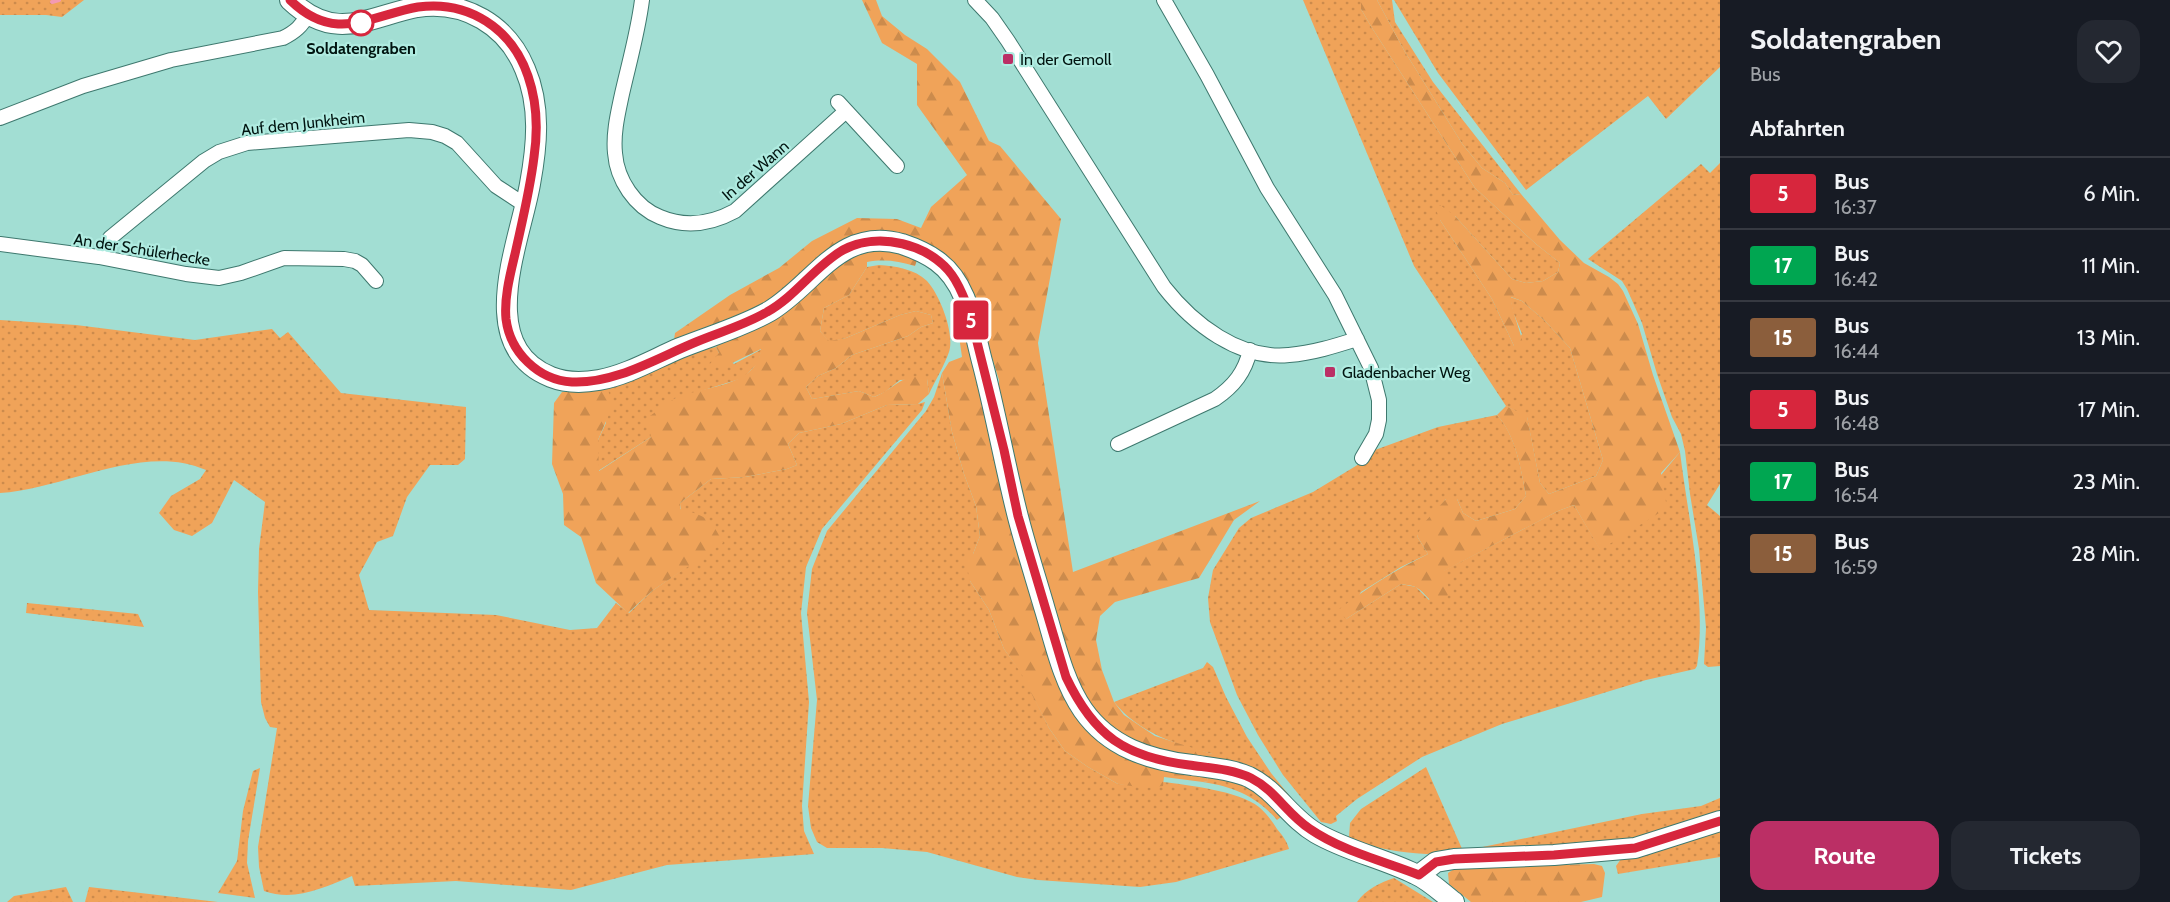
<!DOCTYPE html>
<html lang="de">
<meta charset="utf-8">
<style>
:root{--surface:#171b24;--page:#242831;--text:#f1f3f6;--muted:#9ea1a6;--line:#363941;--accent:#bb2f65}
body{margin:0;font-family:Cabin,sans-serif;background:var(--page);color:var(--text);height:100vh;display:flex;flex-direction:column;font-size:22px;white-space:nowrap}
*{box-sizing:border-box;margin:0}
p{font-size:20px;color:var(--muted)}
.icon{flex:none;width:33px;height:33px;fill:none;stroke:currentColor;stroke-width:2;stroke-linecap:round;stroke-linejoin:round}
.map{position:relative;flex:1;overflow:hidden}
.sheet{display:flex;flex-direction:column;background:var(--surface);width:450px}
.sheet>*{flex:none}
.badge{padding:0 12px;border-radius:4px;font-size:21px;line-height:39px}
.map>.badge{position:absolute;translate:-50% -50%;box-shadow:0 0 0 3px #fff}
h2{padding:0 30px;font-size:22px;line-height:54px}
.round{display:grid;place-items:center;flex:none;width:63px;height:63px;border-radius:18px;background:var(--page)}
.headline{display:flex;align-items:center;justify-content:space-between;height:102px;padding:0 30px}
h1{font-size:28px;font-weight:700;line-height:45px}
.primary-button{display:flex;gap:12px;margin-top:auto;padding:12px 30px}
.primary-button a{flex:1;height:69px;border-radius:18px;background:var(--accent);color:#fff;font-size:24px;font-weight:700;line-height:69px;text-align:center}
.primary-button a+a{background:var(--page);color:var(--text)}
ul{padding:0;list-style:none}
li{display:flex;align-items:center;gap:18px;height:72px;padding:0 30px;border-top:2px solid var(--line)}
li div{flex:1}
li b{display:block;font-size:22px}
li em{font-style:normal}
li .badge{min-width:66px;font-weight:700;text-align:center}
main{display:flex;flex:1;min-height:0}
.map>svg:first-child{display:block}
.grass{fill:url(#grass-dots)}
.forest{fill:url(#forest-firs)}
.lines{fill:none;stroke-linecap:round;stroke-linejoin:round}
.stream{stroke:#f39ab3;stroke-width:4}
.street-casing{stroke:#3e786e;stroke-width:16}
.secondary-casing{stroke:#3e786e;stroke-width:22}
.street{stroke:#fff;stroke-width:14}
.secondary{stroke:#fff;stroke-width:20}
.line-casing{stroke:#fff;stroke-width:14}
.line{stroke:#d7263d;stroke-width:9}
.stop-dot{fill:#fff;stroke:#d7263d;stroke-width:3}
.poi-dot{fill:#bb2f65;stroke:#afebe0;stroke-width:2}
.labels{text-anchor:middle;stroke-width:4.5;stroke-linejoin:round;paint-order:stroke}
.stop-label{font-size:16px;font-weight:bold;fill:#001410;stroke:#afebe0}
.poi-label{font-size:16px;fill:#001410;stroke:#afebe0;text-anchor:start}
.street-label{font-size:16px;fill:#001410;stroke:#afebe0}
</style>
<main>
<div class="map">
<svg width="1720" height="902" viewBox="0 0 1720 902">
<defs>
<pattern id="grass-dots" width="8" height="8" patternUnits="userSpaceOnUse" patternTransform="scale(1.5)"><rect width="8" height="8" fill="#f0a359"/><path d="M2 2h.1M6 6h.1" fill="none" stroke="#cc8b4c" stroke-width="1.8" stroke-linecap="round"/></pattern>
<pattern id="forest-firs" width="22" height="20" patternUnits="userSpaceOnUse" patternTransform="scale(1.5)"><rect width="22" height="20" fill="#f0a359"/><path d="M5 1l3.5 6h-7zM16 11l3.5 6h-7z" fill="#cc8b4c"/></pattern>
</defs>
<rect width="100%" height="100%" fill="#a2ded3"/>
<!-- grass -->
<path class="grass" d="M 0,0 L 84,0 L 62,17 L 46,15 L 0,15 Z
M 1303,0 L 1361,0 L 1361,9 L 1372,28 L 1475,188 L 1536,244 L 1560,263 L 1558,272 L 1543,281 L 1526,283 L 1512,279 L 1455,216 L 1440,220 L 1492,299 L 1514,346 L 1522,334 L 1513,312 L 1510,297 L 1522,301 L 1545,321 L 1570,348 L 1603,460 L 1596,476 L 1549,494 L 1540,483 L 1527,417 L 1506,406 L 1414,266 Z
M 1377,0 L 1392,0 L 1395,22 L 1433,82 L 1521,194 L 1513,195 L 1505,183 L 1482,168 L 1463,145 L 1405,52 Z
M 1394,0 L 1720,0 L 1720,67 L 1666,119 L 1648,96 L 1526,190 L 1438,73 Z
M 1720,163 L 1720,484 L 1707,505 L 1720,516 L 1720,666 L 1708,667 L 1704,664 L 1706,628 L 1699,549 L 1690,494 L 1685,451 L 1681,434 L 1672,417 L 1657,374 L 1642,323 L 1627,289 L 1622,281 L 1588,259 L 1701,164 L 1710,173 Z
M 879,265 C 895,266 915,269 927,281 C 940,295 955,334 949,352 C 945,364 935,381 929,394 L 927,379 L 900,380 L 885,392 L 874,397 L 859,391 L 812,399 L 806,387 L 818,376 L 836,368 L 852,355 L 908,336 L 921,327 L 933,323 L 931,315 L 916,311 L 900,315 L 846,338 L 829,342 L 820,331 L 824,308 L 849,295 L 867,267 Z
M 0,320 L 76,325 L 195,340 L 272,329 L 280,338 L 288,332 L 341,393 L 466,407 L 465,459 L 458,465 L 430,465 L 407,497 L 393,536 L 377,542 L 359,575 L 369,610 L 496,615 L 570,630 L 597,628 L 616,603 L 629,613 L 652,591 L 685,568 L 680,503 L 711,479 L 745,477 L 787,469 L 797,465 L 788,444 L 799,433 L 841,424 L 887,405 L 918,404 L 925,402 L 922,410 L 822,529 L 806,567 L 801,613 L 809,702 L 802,806 L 804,831 L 814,854 L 667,865 L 571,890 L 456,881 L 355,886 L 352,876 C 323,888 294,902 264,891 L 259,867 L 258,847 L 277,728 L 270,727 L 265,718 L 261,702 L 258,592 L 259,549 L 265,502 L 234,480 L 212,523 L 192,536 L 174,530 L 159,513 L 171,496 L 200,479 L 206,470 C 143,442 65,489 0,493 Z
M 716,347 L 719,353 L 734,364 L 762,349 L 758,363 L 743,378 L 675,399 L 651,437 L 598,471 L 598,440 L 606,423 L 607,387 L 686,353 Z
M 942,373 L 952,432 L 964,474 L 976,506 L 980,536 L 973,554 L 970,581 L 989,610 L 1004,649 L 1022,673 L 1049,728 L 1065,751 L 1088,767 L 1118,784 L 1163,786 L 1163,782 C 1188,785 1239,791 1259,807 C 1266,813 1272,821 1277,829 C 1282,835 1287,841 1289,849 L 1176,882 L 1140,887 L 1038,880 L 1017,877 L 927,852 L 882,848 L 827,848 L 817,842 L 811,828 L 808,806 L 817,700 L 807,613 L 812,569 L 827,531 L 926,411 L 934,397 Z
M 1497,415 C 1516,436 1521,468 1526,496 L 1515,509 L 1476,521 L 1463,513 L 1457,499 L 1446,499 L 1417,536 L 1428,554 L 1401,567 L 1361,592 L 1346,619 L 1401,584 L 1416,587 L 1429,600 L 1443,571 L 1558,511 L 1574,505 L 1600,549 L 1680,452 C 1688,518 1707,600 1697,666 L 1695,669 L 1646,680 L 1502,724 L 1422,757 L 1357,799 L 1336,816 L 1337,821 L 1331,824 L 1321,822 L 1283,775 L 1258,735 L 1237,695 L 1210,622 L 1208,598 L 1213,570 L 1239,528 L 1251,518 L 1313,492 L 1364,461 L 1375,450 L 1438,427 Z
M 27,603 L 138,614 L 144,627 L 26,613 Z
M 1207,662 L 1213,667 L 1226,697 L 1247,737 L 1271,773 L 1310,821 L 1213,761 L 1212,754 C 1175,744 1139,733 1114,702 L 1203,668 Z
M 1426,767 L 1463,851 L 1642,814 L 1701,806 L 1720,798 L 1720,815 L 1633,843 L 1426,854 C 1398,852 1374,849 1349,837 L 1350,823 L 1361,809 Z
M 260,768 L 248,841 L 247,863 L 255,898 L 218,893 L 237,861 L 243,811 L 253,771 Z
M 1207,773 L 1247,784 L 1285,814 L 1277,820 C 1257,797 1235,787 1203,782 L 1208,781 Z
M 1720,830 L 1720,857 L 1618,874 L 1616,866 L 1621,859 Z
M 1394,878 L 1433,902 L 1357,902 C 1365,890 1381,882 1394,878 Z
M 66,887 L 73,902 L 7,902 L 14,896 Z
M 89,887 L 218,902 L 85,902 Z"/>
<!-- forest -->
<path class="forest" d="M 862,0 L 876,0 L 882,16 L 905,35 L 927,49 L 960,82 L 989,141 L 1000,146 L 1061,219 L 1038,343 L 1073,572 L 1260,501 L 1234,520 L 1199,578 L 1115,602 L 1100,616 L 1096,640 L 1102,670 L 1114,702 L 1124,715 L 1155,736 L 1212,754 L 1215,758 L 1158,753 L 1114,732 L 1088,705 L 1072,676 L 1023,505 L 999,392 L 999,380 L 990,351 L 964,281 L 894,235 L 784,291 L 750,313 L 674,340 L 675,333 L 730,295 L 779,268 L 812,241 L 857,218 L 897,219 L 921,228 L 931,207 L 967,175 L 917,105 L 917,64 L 882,43 Z
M 1361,0 L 1377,0 L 1405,52 L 1463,145 L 1482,168 L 1505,183 L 1513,195 L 1521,194 L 1560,240 L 1584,263 L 1609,277 L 1618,284 L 1623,291 L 1638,324 L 1653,375 L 1680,452 L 1661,473 L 1667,508 L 1600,550 L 1574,505 L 1558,511 L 1444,571 L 1449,590 L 1447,598 C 1430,609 1429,595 1417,588 C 1413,585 1406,585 1401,584 L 1346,619 L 1337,611 C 1365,589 1395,570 1428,554 L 1417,536 L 1422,525 L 1446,499 L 1457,499 L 1463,513 L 1476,521 L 1515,509 L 1526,496 C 1521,469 1516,436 1497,415 L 1506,406 L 1527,416 L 1540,483 L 1549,494 L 1596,476 L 1603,460 L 1570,348 L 1545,321 L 1522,301 L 1511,297 C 1512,315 1522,332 1524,350 L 1514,346 L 1492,299 L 1440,220 L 1436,210 L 1440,205 L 1455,216 L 1512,279 L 1526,283 L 1543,281 L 1558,272 L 1560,263 L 1536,244 L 1475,188 L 1372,28 L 1361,9 Z
M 872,248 L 918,257 L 915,266 C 898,261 884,259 867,262 L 867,267 L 849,295 L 824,308 L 820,331 L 829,341 L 846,338 L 900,315 L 916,311 L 931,315 L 933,323 L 921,327 L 908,336 L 852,355 L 836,368 L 818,376 L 806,387 L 812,399 L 859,391 L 874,397 C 895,389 903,371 927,379 L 929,394 L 918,404 L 887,405 L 841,424 L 799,433 L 788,444 L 797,465 L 787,469 L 745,477 L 711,479 L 680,503 L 680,509 C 706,516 711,518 723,543 L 652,591 L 628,613 L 596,583 L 581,537 L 564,525 L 563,494 L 552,464 L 554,403 L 562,392 L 592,391 L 607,387 L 613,405 L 598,440 L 599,471 L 651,437 L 647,418 C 656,412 665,404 674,399 C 703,385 757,388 761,349 L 722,368 L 709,365 L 719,353 L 716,347 L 725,335 L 833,262 Z
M 959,336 L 970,336 L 1085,724 L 1207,773 L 1208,781 L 1203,782 L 1164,777 L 1163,786 L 1144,788 L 1118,784 L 1088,767 L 1065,751 L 1049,728 L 1021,673 L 1004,649 L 989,610 L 970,581 L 965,558 L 973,554 L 980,536 L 976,506 L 964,474 L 952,432 L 942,373 L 949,362 L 962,357 Z
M 1594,864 L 1602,866 L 1605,873 L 1602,897 L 1581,902 L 1471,902 L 1449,884 L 1448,873 L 1457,867 Z"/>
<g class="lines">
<!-- stream -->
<path class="stream" d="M 52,2 L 59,0"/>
<!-- street casing -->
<g class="street-casing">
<path id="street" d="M 642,0 C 638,32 629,63 622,94 C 618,113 613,133 615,153 C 617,180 635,207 660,217 C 686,228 711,224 735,211 L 846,111
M 975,0 L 992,18 L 1008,41 L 1164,287 C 1193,324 1239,360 1289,355 C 1313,353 1335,346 1357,339
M 1164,0 L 1207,75 L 1267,188 L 1335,295 L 1371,368 L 1379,400 L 1379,420 L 1376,434 L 1362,458
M 838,102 L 897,166
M 0,118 L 83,86 L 171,60 L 283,38 C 295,32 302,26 308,14
M 0,244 L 99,257 L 186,274 L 219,278 L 241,273 L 284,258 L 344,259 L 355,261 L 362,265 L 376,281
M 99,257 L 110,238 L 204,161 L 219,152 L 247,143 L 409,130 L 432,132 L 445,136 L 457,143 L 496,186 L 525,205
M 1118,444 L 1215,399 C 1234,386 1245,372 1250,350"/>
</g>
<!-- secondary casing -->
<g class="secondary-casing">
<path id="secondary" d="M 290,0 C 335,43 368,17 417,7 C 465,0 507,25 525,69 C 541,106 537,146 530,184 C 520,242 473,346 551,377 C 566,383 582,383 599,380 C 627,375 654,359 680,348 C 710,336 742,327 770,311 C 815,284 840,226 902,244 C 914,248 926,253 937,261 C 969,284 973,329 983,365 C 996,415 1005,466 1018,517 C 1026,548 1036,579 1045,610 C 1055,643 1063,681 1083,710 C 1109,747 1149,760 1192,765 C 1211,768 1231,769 1249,777 C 1276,790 1290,818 1316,833 C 1347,851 1382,858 1415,874 C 1429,880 1441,892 1454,902
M 1419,875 L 1436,862 L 1454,859 L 1554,855 L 1635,848 L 1720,821"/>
</g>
<!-- street -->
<use href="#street" class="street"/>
<!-- secondary -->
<use href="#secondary" class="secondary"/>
</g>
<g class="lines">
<!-- line casing -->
<g class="line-casing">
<path id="line" d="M 290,0 C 335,44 369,16 418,7 C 469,0 512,29 528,76 C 537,102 538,130 534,157 C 530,190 522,222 515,254 C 510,275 504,298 506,319 C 510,352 538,380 572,382 C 615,384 657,358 696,342 C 720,332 745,325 767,312 C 796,296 815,266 843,250 C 878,231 930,244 952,275 C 960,286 964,298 969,310 L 1004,450 L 1018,516 L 1066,677 C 1094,736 1125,757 1189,765 C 1210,768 1232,769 1251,778 C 1275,790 1288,815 1310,829 C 1342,851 1383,861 1419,875 L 1436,862 L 1454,859 L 1554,855 L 1635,848 L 1720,821"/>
</g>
<!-- line -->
<use href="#line" class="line"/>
</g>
<!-- markers -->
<circle class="stop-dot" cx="361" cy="23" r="12"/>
<g class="poi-dot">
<rect x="1002" y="53" width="12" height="12" rx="3"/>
<rect x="1324" y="366" width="12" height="12" rx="3"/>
</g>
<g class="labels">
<!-- stop labels -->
<g class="stop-label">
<text x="361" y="54">Soldatengraben</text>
</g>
<!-- poi labels -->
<g class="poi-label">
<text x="1020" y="65">In der Gemoll</text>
<text x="1342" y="378">Gladenbacher Weg</text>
</g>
<!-- street labels -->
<g class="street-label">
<text transform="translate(303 123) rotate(-6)" y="6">Auf dem Junkheim</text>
<text transform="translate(755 170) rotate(-41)" y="6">In der Wann</text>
<text transform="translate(142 249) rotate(9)" y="6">An der Schülerhecke</text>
</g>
</g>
</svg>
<b class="badge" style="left:971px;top:320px;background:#d7263d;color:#fff">5</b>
</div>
<section class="sheet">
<div class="headline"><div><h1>Soldatengraben</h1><p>Bus</p></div><a class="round"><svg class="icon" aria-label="heart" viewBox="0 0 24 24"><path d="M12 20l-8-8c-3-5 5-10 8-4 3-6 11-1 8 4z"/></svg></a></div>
<h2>Abfahrten</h2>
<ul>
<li><span class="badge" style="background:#d7263d;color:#fff">5</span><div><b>Bus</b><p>16:37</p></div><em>6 Min.</em></li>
<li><span class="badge" style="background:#00a651;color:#fff">17</span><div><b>Bus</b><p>16:42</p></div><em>11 Min.</em></li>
<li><span class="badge" style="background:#8b5e3c;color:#fff">15</span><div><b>Bus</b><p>16:44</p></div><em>13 Min.</em></li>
<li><span class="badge" style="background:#d7263d;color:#fff">5</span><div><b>Bus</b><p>16:48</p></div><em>17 Min.</em></li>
<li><span class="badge" style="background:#00a651;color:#fff">17</span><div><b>Bus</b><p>16:54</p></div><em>23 Min.</em></li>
<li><span class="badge" style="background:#8b5e3c;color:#fff">15</span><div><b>Bus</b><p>16:59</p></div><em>28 Min.</em></li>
</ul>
<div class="primary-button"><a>Route</a><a>Tickets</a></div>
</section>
</main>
